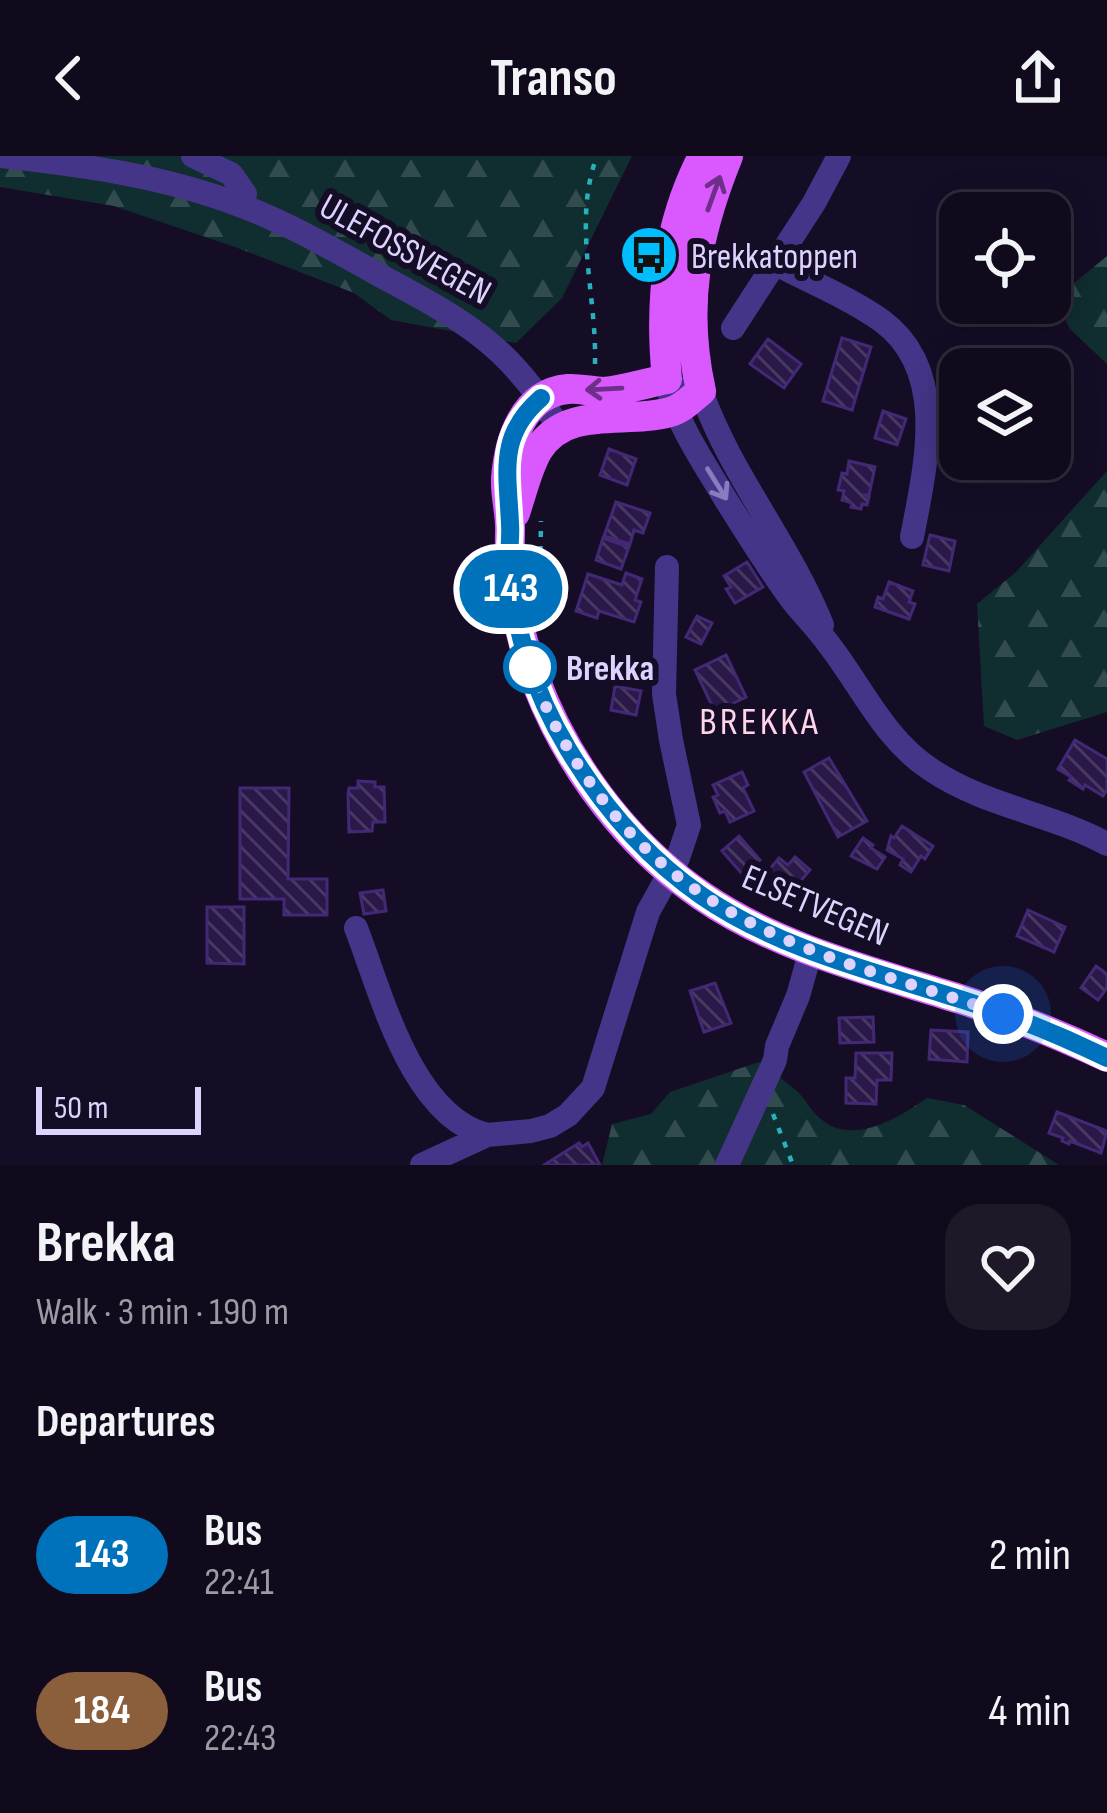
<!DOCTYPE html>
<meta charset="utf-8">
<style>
:root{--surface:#100a1c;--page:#1e1829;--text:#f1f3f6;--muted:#9c9aa3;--line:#302b3b}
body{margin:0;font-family:"Sofia Sans Condensed",sans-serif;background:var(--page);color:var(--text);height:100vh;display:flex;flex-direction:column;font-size:45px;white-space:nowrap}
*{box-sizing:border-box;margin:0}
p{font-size:39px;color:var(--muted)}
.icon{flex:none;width:66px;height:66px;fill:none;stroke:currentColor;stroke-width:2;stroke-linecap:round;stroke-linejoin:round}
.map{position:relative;height:1009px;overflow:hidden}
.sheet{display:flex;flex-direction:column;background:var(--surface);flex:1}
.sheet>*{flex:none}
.badge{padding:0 24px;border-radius:39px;font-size:42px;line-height:78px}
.controls{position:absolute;left:939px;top:36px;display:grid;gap:24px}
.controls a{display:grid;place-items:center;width:132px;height:132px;border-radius:24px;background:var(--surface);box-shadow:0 6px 30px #0003,0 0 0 3px var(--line);font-size:60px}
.scale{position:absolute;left:36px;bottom:30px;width:165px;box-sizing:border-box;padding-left:12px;border:6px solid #ded2ff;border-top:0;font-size:33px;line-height:42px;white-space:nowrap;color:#ded2ff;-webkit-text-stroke:9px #150d26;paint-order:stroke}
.you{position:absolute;width:60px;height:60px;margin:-30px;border:9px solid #fff;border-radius:50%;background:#1a73e8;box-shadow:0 0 0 18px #1a73e833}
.map>.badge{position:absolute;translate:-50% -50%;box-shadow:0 0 0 6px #fff}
h2{padding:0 36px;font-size:45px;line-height:108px}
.round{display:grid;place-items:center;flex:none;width:126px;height:126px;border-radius:36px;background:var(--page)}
.overview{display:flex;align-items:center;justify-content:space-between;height:204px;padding:0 36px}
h1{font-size:57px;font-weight:700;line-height:90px}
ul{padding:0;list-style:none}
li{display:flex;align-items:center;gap:36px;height:156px;padding:0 36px}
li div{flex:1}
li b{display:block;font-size:45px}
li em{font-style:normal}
li .badge{min-width:132px;font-weight:700;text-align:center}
header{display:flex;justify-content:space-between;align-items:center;height:156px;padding:0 36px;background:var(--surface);font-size:54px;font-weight:700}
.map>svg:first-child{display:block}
.forest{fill:url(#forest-firs)}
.building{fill:url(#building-back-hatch);stroke:#432975;stroke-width:3}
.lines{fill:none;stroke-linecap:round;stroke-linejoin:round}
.path{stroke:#27b1be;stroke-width:4.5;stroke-dasharray:6 9;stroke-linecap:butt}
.minor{stroke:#453588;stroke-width:24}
.major{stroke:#d959ff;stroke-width:30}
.oneway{stroke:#6d2f88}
.oneway2{stroke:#8a7cbe}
.line-casing{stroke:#fff;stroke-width:27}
.line{stroke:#0072bc;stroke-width:18}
.walk{stroke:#ded2ff;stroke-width:12;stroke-dasharray:0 21.6}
.stop-dot{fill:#fff;stroke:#0072bc;stroke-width:6}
.labels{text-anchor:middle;stroke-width:12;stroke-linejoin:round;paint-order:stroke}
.street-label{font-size:36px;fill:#ded2ff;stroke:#150d26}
.poi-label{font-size:36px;fill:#ded2ff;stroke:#150d26;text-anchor:start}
.stop-label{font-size:36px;font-weight:bold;fill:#ded2ff;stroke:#150d26;text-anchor:start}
.neighbourhood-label{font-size:39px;letter-spacing:3px;fill:#ffd4e9;stroke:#150d26}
</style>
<header><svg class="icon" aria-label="back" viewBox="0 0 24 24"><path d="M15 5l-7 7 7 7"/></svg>Transo<svg class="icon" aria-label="share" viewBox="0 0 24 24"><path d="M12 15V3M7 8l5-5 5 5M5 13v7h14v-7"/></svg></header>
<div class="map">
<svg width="1107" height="1009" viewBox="0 0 1107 1009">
<defs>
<pattern id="forest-firs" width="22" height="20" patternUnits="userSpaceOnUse" patternTransform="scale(3)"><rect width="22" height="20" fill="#102d30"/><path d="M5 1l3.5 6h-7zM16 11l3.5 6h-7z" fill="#324b4f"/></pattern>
<pattern id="building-back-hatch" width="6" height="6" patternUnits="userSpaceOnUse" patternTransform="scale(3)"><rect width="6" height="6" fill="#291848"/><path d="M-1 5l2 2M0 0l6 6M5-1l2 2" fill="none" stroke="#483963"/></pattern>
</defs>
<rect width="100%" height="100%" fill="#150d26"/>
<!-- forest -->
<path class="forest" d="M 0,0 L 632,0 L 562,142 L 516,187 L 391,164 L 354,137 L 235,91 L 114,50 L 0,31 Z
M 1107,100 L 1107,208 L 1070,173 L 1055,143 Z
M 1107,315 L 1107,556 L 1017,584 L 984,570 L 977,448 L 1016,416 Z
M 759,906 C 772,916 785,925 797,935 C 806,944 812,957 822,964 C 854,990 900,961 927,942 L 964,949 L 1059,1009 L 602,1009 L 612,968 L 651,958 L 670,936 Z"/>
<!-- building -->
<path class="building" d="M 842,182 L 871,191 L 852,254 L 823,245 Z
M 768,183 L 801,208 L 784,232 L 750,208 Z
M 883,255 L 906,263 L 897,289 L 875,282 Z
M 609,293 L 636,303 L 627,329 L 600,319 Z
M 849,305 L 875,311 L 869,339 L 866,339 L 869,341 L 867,349 L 862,348 L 861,353 L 851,351 L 852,347 L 842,344 L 844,335 L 838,334 L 842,317 L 847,318 Z
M 616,346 L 650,357 L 643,377 L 634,374 L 630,388 L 604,380 Z
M 930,379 L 955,385 L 949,415 L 923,409 Z
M 603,382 L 629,391 L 621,413 L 596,404 Z
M 747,406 L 763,431 L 735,447 L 726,433 L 731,431 L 724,420 Z
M 626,417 L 642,423 L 635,444 L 641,446 L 634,466 L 599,455 L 597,462 L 576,455 L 588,418 L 622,429 Z
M 889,426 L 913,435 L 909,446 L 915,448 L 909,463 L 875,451 L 878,441 L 883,443 Z
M 697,460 L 712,467 L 701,488 L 686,481 Z
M 726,499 L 746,541 L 715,556 L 695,514 Z
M 615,530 L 641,535 L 636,559 L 611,554 Z
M 1075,584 L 1107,603 L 1107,634 L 1103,640 L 1085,629 L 1083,633 L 1069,624 L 1071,621 L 1058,613 Z
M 829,602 L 867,665 L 838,681 L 804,616 Z
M 742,616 L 748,629 L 743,632 L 754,655 L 730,666 L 725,655 L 720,657 L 713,641 L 718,639 L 713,629 Z
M 358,625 L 375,626 L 375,631 L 384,631 L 385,666 L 373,666 L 372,675 L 349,676 L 348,638 L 349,632 L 358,632 Z
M 240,632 L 289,632 L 288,723 L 327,723 L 327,759 L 284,759 L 284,743 L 240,743 Z
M 902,670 L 933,690 L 925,703 L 921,700 L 911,716 L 900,709 L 903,703 L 887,694 L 891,680 L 894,682 Z
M 739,680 L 760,704 L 743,719 L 722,695 Z
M 863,682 L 873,689 L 871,692 L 885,701 L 877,713 L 851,700 Z
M 795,701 L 810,714 L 786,742 L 776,733 L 772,738 L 759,726 L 779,702 L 788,709 Z
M 383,734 L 386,755 L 364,758 L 360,737 Z
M 207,751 L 244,751 L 244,808 L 207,807 Z
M 1028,754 L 1065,771 L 1054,796 L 1017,780 Z
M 1096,810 L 1107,818 L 1107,832 L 1098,844 L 1081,832 Z
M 715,827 L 731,867 L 704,876 L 690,835 Z
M 873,861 L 874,886 L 840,887 L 839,862 Z
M 931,874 L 968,876 L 967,906 L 929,903 Z
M 856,897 L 892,897 L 891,924 L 877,924 L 876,948 L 846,947 L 846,922 L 855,922 Z
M 1057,956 L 1107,975 L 1101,997 L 1070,985 L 1069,988 L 1062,985 L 1063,982 L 1049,977 Z
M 579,987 L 582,991 L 588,987 L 600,1009 L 544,1009 Z"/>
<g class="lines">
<!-- path -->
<path class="path" d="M 595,208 C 597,140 572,66 597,0
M 540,426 L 541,365
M 773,958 L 793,1009"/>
<!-- minor -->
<path class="minor" d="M 0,0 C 82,9 165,20 242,50 C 290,68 336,95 381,120 C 463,164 510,189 559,272
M 193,0 L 231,18 L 245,38 L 243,50
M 776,108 C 810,126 850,142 882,165 C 950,215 925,312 912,381
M 733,172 L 814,47 L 839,0
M 689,231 L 701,235 C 730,318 789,387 822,469
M 670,239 C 683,277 706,310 726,344 C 747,377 768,412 792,444 C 803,458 816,471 827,486 C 861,529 883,582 930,613 C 984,650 1050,657 1107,688
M 356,772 C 381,836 411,960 487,979
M 422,1009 L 487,979 L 531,975 L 550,970 L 568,959 L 593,932 L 648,756 L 678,702 L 689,669 L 671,584 L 664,538 L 667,411
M 727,1009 L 775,904 L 777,890 L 798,840 L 811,794"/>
<!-- major -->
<path class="major" d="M 703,0 C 667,69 659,147 667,223 C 646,227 625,234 604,236 C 592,236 580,232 568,233 C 523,237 509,284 506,322 C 505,340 511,358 510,376 C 508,445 524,507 555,569 C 589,636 639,697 702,740 C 779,793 875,816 963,844 C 1013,860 1060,879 1107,901
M 515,357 C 522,337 527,313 538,294 C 567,248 625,269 670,256 C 682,253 691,243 701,235 C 682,150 696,79 728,0"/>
</g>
<!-- one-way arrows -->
<defs><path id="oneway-shaft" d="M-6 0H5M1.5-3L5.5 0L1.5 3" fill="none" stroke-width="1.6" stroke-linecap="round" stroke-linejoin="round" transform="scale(3)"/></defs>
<g class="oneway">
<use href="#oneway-shaft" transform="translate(714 37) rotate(-70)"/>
<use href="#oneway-shaft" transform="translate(604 233) rotate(177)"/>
</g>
<use class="oneway2" href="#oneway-shaft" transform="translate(717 328) rotate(58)"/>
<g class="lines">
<!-- line casing -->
<g class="line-casing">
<path id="line" d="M 541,242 C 497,280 508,317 510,368 C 511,380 509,392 509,404 C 512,470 534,536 568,593 C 603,651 647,702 702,740 C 779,793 875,816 963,844 C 1013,860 1060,879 1107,902"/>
</g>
<!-- line -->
<use href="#line" class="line"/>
<!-- walk -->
<path class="walk" d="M 530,511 C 545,554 567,595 594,632 C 698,779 844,804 1003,858"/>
</g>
<!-- icons -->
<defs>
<g id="bus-disc" transform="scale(3)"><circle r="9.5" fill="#00befd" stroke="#150d26"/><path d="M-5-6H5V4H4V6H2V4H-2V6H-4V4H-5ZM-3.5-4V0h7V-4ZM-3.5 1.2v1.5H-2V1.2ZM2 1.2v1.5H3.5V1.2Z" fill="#111"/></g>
</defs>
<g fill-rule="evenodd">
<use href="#bus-disc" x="649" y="99"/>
</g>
<!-- markers -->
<circle class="stop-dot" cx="530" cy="511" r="24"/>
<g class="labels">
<!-- street labels -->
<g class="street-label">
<text transform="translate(406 92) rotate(29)" y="13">ULEFOSSVEGEN</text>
<text transform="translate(816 748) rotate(23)" y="13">ELSETVEGEN</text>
</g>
<!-- poi labels -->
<g class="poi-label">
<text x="691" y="112">Brekkatoppen</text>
</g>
<!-- stop labels -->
<g class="stop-label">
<text x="566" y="524">Brekka</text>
</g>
<!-- neighbourhood labels -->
<g class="neighbourhood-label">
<text x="760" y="578">BREKKA</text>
</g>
</g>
</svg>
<div class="controls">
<a><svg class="icon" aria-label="locate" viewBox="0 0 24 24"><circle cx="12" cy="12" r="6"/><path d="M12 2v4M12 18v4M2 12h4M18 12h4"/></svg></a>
<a><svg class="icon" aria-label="layers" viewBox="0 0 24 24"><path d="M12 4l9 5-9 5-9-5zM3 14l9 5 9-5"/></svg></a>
</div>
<div class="scale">50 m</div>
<div class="you" style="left:1003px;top:858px"></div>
<b class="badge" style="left:511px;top:433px;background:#0072bc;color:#fff">143</b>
</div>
<section class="sheet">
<div class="overview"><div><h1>Brekka</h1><p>Walk · 3 min · 190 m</p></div><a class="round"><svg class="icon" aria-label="heart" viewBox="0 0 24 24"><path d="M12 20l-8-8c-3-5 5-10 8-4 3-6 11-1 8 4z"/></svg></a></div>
<h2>Departures</h2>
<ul>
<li><span class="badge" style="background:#0072bc;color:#fff">143</span><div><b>Bus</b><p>22:41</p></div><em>2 min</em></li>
<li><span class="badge" style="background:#8b5e3c;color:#fff">184</span><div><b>Bus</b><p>22:43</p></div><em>4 min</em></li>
</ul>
</section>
